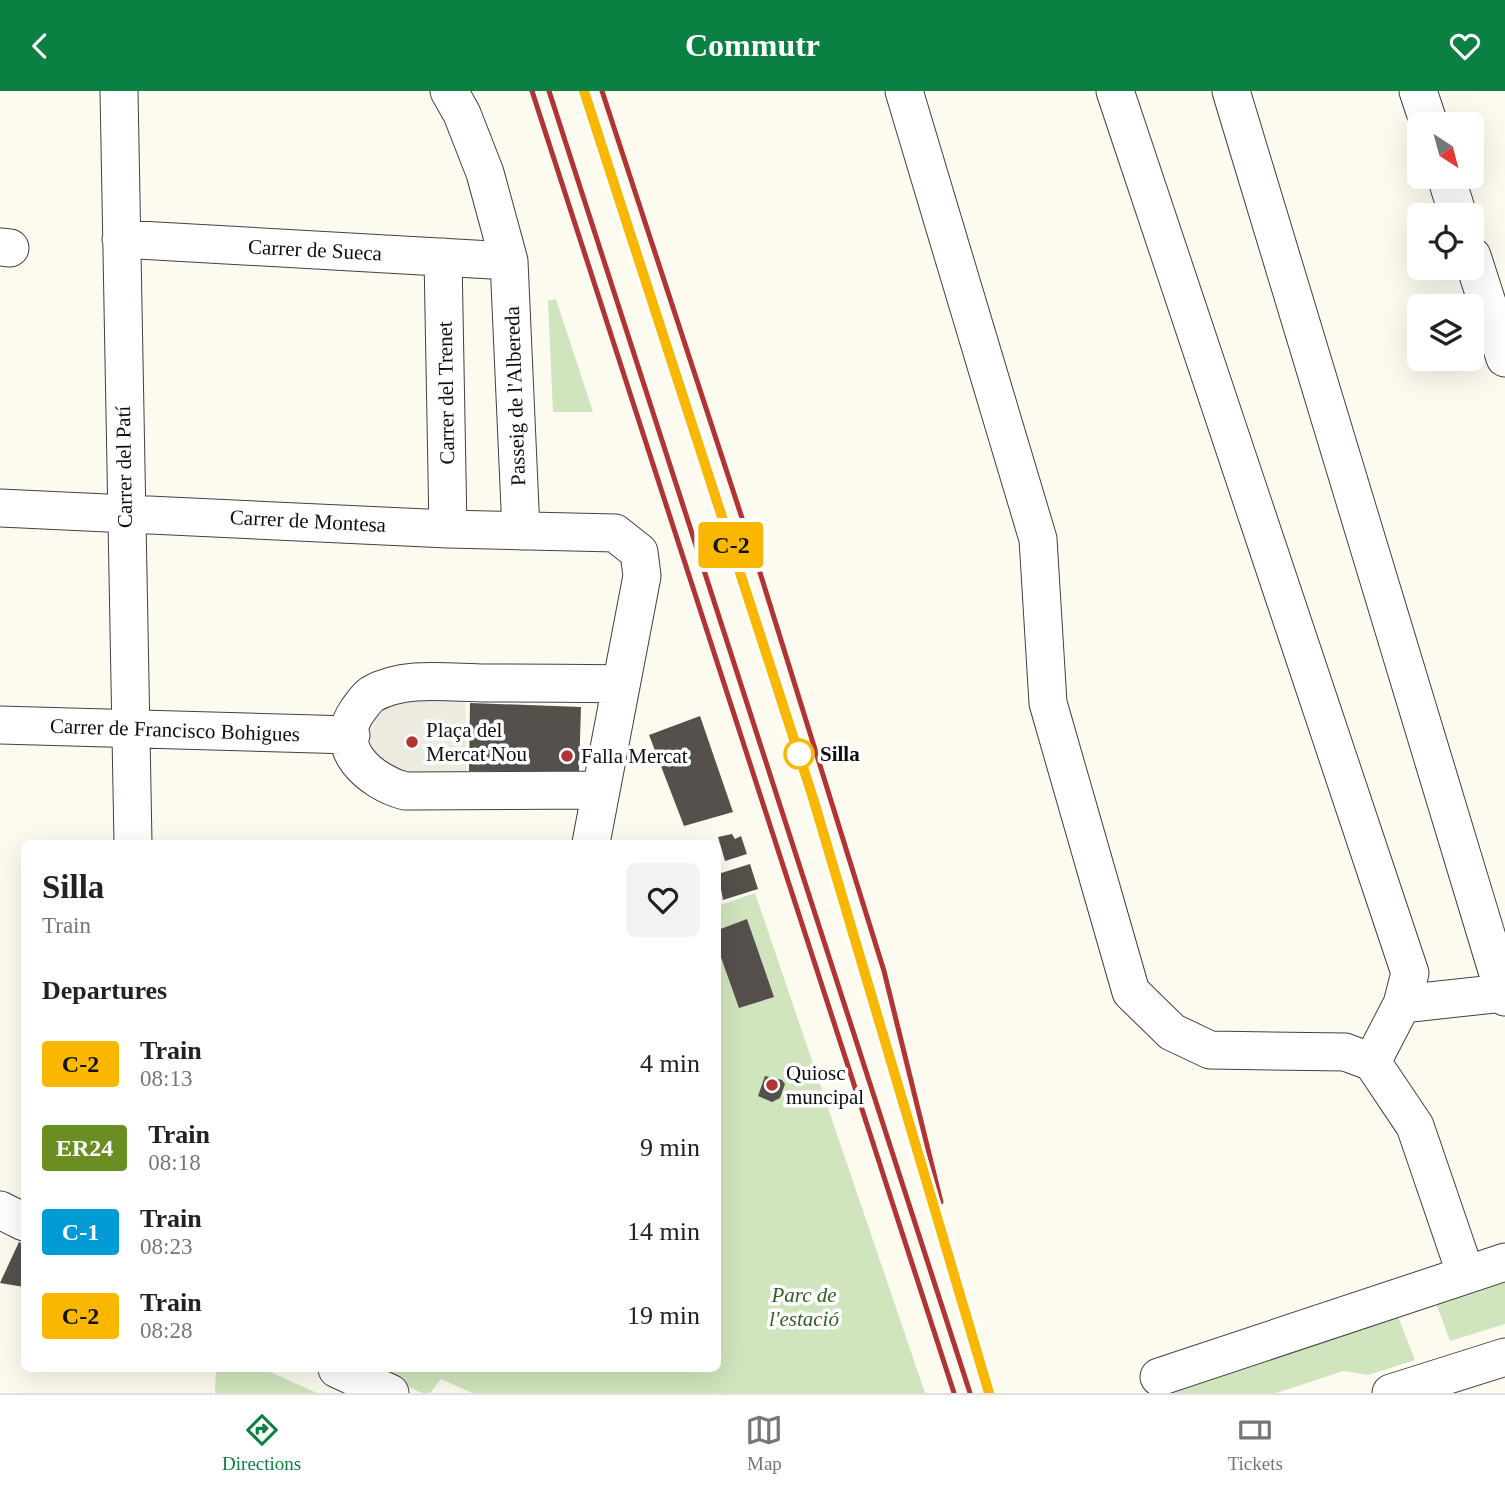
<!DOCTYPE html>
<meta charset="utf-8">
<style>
:root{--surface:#fff;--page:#f2f2f2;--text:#222;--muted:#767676;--line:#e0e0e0;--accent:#0b8043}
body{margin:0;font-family:"Times New Roman",serif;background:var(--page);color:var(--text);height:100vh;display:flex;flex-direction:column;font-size:26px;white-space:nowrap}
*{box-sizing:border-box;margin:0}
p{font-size:23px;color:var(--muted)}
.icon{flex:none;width:38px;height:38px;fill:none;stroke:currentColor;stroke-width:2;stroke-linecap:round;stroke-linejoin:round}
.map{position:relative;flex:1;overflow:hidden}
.drawer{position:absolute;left:21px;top:749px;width:700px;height:532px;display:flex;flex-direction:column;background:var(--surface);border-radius:10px;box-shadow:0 7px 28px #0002}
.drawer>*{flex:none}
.badge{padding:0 14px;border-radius:5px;font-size:24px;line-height:46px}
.needle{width:46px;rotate:144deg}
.buttons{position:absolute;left:1407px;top:21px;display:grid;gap:14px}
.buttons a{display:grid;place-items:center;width:77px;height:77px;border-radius:10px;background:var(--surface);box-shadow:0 7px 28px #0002;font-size:35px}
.map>.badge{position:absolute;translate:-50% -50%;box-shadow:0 0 0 4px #fff}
h2{padding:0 21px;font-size:26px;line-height:63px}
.round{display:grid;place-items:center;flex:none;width:74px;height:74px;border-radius:10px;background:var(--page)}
.overview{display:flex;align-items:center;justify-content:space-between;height:119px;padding:0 21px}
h1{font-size:33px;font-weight:800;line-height:52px}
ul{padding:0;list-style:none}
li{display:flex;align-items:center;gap:21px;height:84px;padding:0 21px}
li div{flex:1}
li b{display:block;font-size:26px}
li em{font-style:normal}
li .badge{min-width:77px;font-weight:700;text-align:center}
header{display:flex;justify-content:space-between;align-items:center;height:91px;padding:0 21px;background:var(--accent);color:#fff;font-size:32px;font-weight:800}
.dock{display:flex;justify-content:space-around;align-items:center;height:98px;border-top:2px solid var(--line);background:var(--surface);font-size:19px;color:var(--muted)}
.dock a{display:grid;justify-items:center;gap:4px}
.dock .current{color:var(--accent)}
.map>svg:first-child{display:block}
.green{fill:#d0e5bd}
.plaza{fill:#edeae0}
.building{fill:#55504b}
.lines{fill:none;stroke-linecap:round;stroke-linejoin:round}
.minor-casing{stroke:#414141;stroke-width:39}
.minor{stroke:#fff;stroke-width:37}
.rail{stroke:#b03435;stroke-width:5}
.line-casing{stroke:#fff;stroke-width:16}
.line{stroke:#fab700;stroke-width:10}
.poi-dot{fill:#b03435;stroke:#fff;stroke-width:2.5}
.stop-dot{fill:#fff;stroke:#fab700;stroke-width:3.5}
.labels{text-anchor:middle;stroke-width:7;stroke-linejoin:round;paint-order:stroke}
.street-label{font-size:21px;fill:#0e0e0e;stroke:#fff}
.poi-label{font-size:21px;fill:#0e0e0e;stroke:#fff;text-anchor:start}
.stop-label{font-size:21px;font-weight:bold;fill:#0e0e0e;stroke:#fff;text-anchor:start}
.park-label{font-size:21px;font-style:italic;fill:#2f5f25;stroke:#fff}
</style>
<header><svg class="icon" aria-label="back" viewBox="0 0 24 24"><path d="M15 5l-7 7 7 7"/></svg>Commutr<svg class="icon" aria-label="heart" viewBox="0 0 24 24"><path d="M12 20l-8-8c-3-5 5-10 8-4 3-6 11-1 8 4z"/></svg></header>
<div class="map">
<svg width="1505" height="1302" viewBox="0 0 1505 1302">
<rect width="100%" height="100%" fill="#fdfbf0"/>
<!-- green -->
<path class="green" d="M 556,208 L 593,321 L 594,321 L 553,321 L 548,210 Z
M 755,802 L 925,1302 L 472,1302 L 441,1288 L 430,1302 L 422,1302 L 369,1278 L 718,1278 L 718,815 Z
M 1505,1189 L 1505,1233 L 1450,1250 L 1436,1212 Z
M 1397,1223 L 1415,1269 L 1368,1284 L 1344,1280 L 1276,1302 L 1162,1302 Z
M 216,1278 L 264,1278 L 317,1302 L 215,1302 Z"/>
<!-- plaza -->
<path class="plaza" d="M 465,598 L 467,691 L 399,692 L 365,670 L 366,619 Z"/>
<!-- building -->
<path class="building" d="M 470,612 L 581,616 L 579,680 L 469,680 Z
M 700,625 L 733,721 L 684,735 L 649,644 Z
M 732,743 L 735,748 L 741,745 L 747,763 L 725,770 L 718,746 Z
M 750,773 L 758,798 L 723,809 L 718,783 Z
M 747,828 L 774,906 L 739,917 L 718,858 L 718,839 Z
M 765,985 L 782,989 L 785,993 L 780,1007 L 772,1011 L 758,1005 Z
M 19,1151 L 24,1153 L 24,1196 L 0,1192 Z"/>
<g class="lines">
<!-- minor casing -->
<g class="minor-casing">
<path id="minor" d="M 119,0 L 133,752
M 449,0 L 462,23 L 485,82 L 509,170 L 521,440
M 904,0 L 1038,448 L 1048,612 L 1131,901 L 1172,941 L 1210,959 L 1345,961 L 1372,971 L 1415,1035 L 1466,1184
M 1115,0 L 1410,882 L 1402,913 L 1372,971
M 1231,0 L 1505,906
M 1418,0 L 1429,33
M 1446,86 L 1458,124
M 121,148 L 509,170
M 0,156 L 10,157
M 1472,165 L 1505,267
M 443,166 L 448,438
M 0,417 L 448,438 L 615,442 L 639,461 L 642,485 L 591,752
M 0,634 L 351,644
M 600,699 L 405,700 C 371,691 330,657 358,619 C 362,614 366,607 372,603 C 405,584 451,592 487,592 C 532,592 576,592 621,593
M 1402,913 L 1504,902
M 0,1119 L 24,1131
M 337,1278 L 390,1302
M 1159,1286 L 1505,1171
M 1391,1302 L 1505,1266"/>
</g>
<!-- minor -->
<use href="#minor" class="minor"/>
<!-- rail -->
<path class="rail" d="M 532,0 L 954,1302
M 549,0 L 970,1302
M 584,0 L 813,707 L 989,1302
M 602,0 L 762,488 L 884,880 L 941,1111"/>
</g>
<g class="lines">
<!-- line casing -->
<g class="line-casing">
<path id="line" d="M 584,0 L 813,707 L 989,1302"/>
</g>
<!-- line -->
<use href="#line" class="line"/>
</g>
<!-- markers -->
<g class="poi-dot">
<circle cx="412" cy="651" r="7"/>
<circle cx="567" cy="665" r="7"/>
<circle cx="772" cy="994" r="7"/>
</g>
<circle class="stop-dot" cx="799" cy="663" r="14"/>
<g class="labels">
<!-- street labels -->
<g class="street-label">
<text transform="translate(315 159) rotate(3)" y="7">Carrer de Sueca</text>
<text transform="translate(446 302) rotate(-91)" y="7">Carrer del Trenet</text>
<text transform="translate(515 305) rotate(-92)" y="7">Passeig de l'Albereda</text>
<text transform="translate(124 376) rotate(-91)" y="7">Carrer del Patí</text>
<text transform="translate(308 430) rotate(3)" y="7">Carrer de Montesa</text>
<text transform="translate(175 639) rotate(2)" y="7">Carrer de Francisco Bohigues</text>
</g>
<!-- poi labels -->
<g class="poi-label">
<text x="426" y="646">Plaça del<tspan x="426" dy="24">Mercat Nou</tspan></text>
<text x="581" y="672">Falla Mercat</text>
<text x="786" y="989">Quiosc<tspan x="786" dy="24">muncipal</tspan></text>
</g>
<!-- stop labels -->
<g class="stop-label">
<text x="820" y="670">Silla</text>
</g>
<!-- park labels -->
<g class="park-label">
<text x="804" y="1211">Parc de<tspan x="804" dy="24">l'estació</tspan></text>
</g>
</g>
</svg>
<div class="buttons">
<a><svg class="needle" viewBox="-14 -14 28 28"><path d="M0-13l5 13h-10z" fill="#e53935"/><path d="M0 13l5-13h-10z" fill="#767676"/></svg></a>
<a><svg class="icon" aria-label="locate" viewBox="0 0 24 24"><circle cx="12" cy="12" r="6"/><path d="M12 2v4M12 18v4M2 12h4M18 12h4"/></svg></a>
<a><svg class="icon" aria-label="layers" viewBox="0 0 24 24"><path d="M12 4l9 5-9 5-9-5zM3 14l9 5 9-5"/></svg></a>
</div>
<b class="badge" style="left:731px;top:454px;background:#fab700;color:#111">C-2</b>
<section class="drawer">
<div class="overview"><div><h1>Silla</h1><p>Train</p></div><a class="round"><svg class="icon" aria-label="heart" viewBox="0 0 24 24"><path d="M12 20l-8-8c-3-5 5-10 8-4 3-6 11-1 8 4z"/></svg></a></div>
<h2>Departures</h2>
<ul>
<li><span class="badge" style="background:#fab700;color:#111">C-2</span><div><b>Train</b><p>08:13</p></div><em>4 min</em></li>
<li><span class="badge" style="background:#6b8e23;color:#fff">ER24</span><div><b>Train</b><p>08:18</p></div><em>9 min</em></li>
<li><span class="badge" style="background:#009ad5;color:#fff">C-1</span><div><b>Train</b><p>08:23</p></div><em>14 min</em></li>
<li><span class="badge" style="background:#fab700;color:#111">C-2</span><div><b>Train</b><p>08:28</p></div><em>19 min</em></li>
</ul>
</section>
</div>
<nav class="dock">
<a class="current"><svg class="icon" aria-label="directions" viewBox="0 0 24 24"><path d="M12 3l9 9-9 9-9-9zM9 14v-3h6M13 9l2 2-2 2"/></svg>Directions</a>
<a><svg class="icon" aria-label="map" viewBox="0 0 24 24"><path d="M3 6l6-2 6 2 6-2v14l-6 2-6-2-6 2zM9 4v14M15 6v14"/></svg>Map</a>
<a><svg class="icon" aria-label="tickets" viewBox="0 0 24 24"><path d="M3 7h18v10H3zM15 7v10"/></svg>Tickets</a>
</nav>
